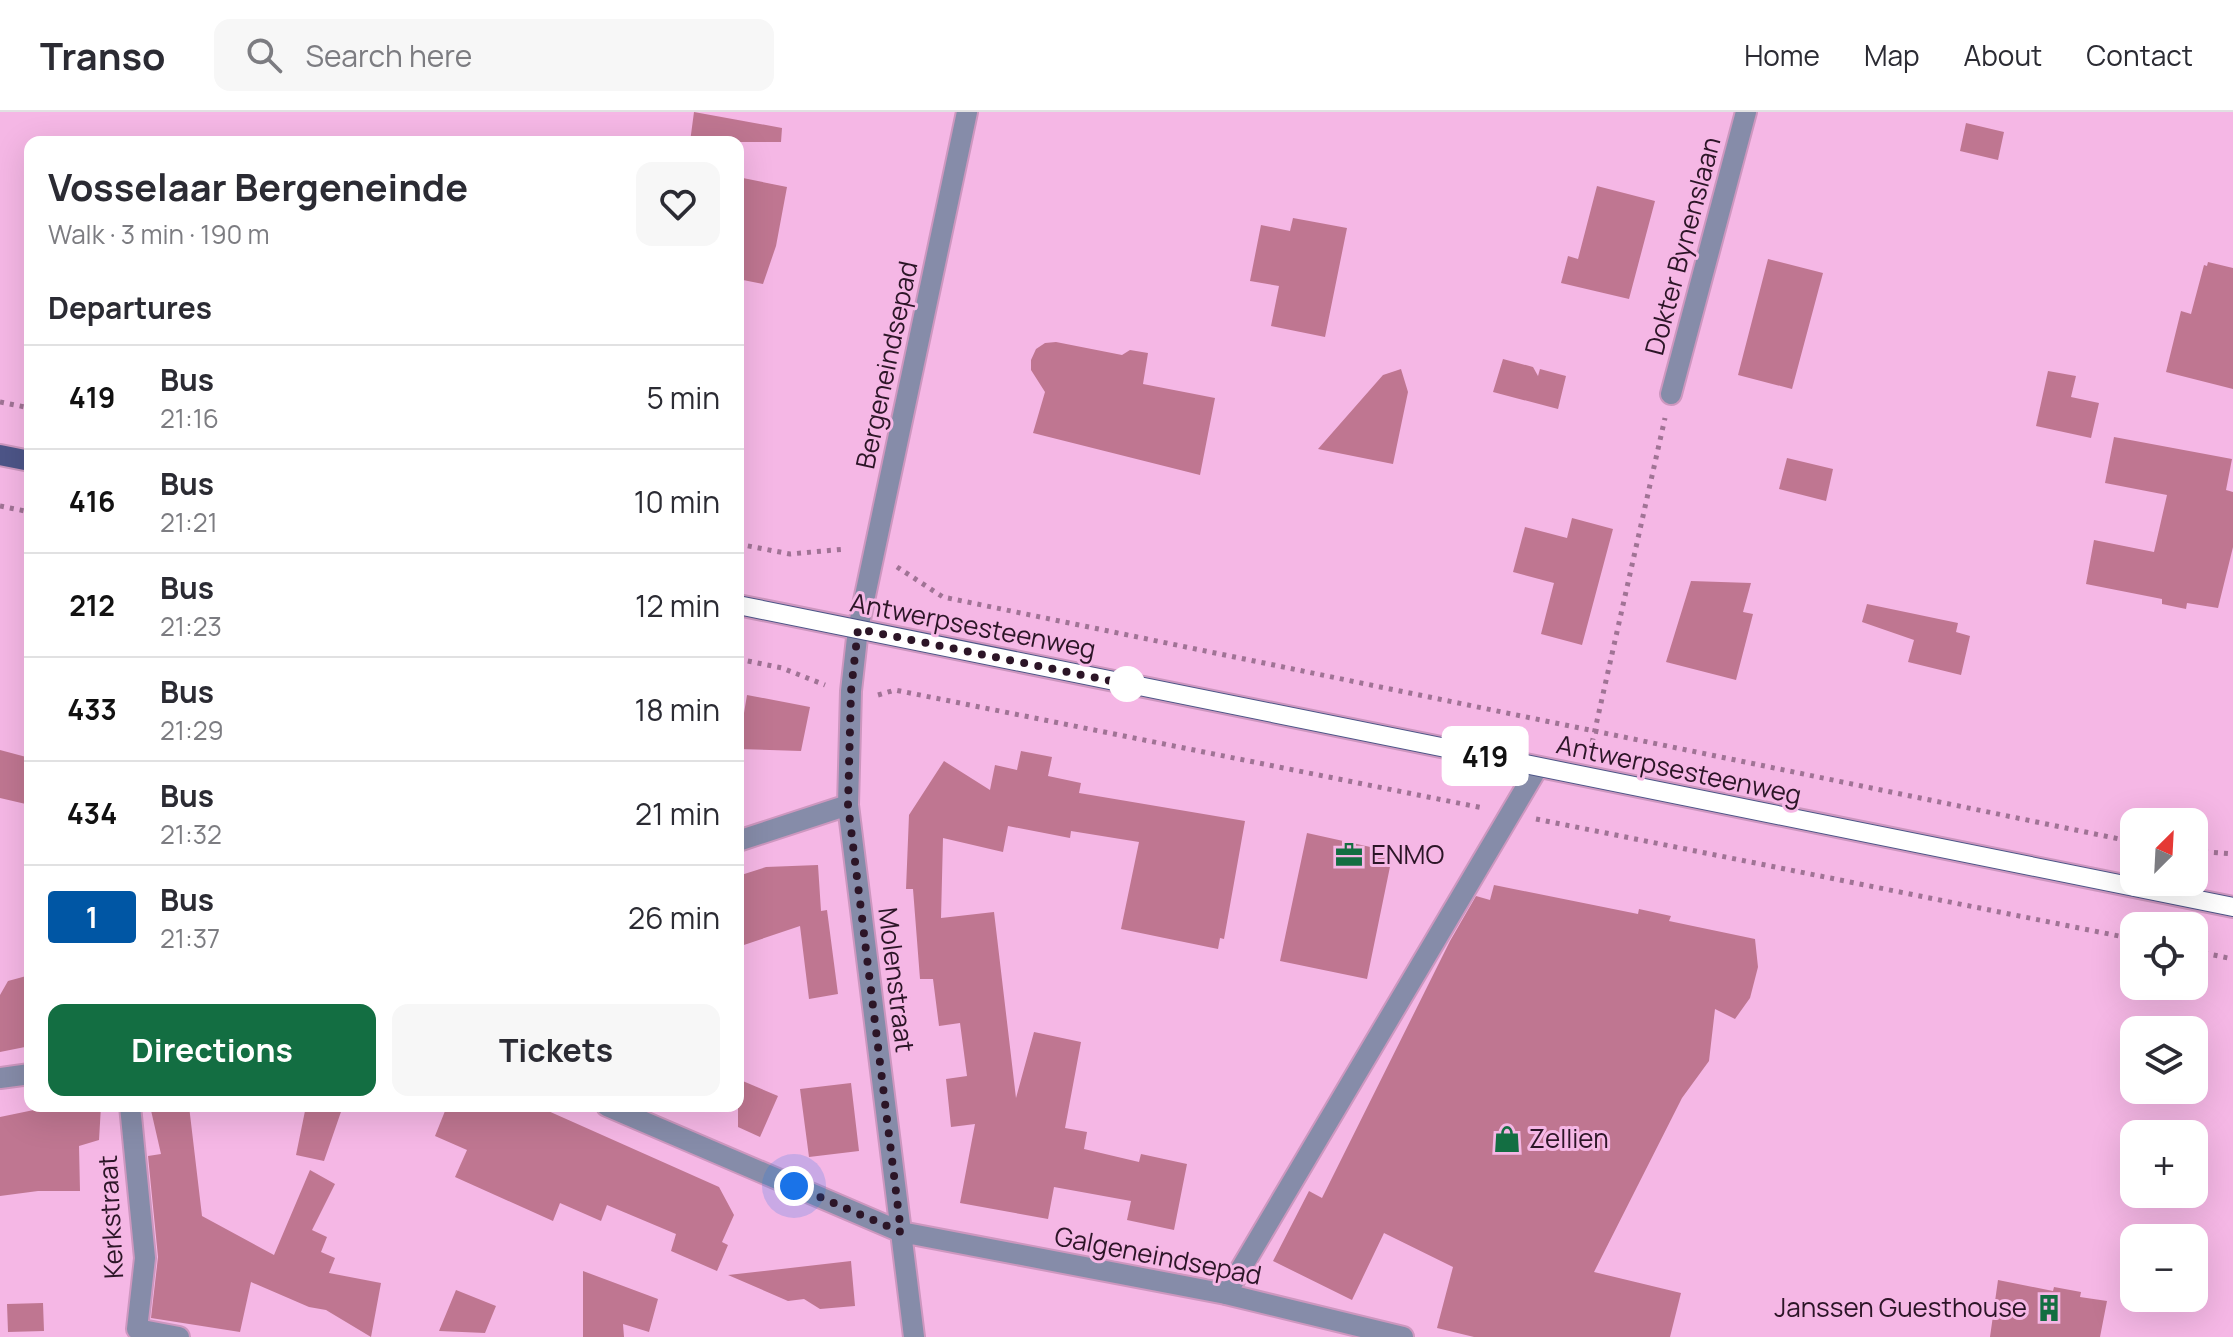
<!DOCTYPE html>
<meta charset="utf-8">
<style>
:root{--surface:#fff;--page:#f7f7f7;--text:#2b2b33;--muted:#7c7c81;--line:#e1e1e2;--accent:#136e42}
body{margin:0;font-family:Manrope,sans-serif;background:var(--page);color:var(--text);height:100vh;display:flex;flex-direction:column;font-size:30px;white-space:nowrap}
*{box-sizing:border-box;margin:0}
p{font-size:26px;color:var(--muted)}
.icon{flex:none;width:44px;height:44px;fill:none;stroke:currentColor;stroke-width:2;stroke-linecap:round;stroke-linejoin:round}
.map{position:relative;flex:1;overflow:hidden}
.details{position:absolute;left:24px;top:24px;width:720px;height:976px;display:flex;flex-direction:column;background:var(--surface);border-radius:16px;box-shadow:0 8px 32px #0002}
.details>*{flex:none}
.badge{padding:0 16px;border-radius:6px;font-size:28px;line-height:52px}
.needle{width:52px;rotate:24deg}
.buttons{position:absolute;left:2120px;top:696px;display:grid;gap:16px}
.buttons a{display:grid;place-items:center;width:88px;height:88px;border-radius:16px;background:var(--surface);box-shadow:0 8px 32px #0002;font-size:40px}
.you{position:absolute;width:40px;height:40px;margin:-20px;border:6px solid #fff;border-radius:50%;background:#1a73e8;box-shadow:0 0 0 12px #1a73e833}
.map>.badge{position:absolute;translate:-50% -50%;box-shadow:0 0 0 4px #fff}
h2{padding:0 24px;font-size:30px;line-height:72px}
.round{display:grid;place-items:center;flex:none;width:84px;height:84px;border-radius:16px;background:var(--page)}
.headline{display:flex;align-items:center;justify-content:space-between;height:136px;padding:0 24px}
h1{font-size:38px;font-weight:700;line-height:60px}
.primary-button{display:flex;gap:16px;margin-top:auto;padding:16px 24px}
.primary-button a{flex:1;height:92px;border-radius:16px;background:var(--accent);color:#fff;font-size:32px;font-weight:700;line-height:92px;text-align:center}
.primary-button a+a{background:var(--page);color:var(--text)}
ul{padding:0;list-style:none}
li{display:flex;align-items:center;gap:24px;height:104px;padding:0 24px;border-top:2px solid var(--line)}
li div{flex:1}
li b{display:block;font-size:30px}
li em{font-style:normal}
li .badge{min-width:88px;font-weight:700;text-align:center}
header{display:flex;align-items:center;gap:48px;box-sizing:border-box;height:112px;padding:0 40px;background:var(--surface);border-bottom:2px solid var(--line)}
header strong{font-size:38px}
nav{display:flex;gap:44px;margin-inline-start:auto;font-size:28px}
.search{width:560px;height:72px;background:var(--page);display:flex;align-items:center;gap:20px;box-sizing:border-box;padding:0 28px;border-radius:16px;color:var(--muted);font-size:30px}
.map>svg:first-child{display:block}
.building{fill:#bf7691}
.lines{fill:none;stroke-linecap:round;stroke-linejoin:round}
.lane-casing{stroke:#cd97bf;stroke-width:24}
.street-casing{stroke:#cd97bf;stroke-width:24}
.primary-casing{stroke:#cd97bf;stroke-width:24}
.path{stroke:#a07395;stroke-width:5;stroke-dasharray:4 6;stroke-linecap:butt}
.lane{stroke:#868ca9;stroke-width:20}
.street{stroke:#868ca9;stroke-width:20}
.primary{stroke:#4d5588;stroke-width:20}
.line-casing{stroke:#fff;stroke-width:18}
.line{stroke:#fff;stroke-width:12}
.walk{stroke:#2c1527;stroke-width:8;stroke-dasharray:0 14.4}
.stop-dot{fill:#fff;stroke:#fff;stroke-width:4}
.labels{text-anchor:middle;stroke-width:6;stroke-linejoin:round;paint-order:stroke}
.street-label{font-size:26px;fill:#2c1527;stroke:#f5b7e5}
.poi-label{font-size:26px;fill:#2c1527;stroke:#f5b7e5;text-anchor:start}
</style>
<header>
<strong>Transo</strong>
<div class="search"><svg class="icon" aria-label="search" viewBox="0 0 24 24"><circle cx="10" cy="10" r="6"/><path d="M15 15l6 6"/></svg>Search here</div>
<nav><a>Home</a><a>Map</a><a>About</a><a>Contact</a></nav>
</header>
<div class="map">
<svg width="2233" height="1225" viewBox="0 0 2233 1225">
<rect width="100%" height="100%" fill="#f5b7e5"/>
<!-- building -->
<path class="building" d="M 694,0 L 782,16 L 781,30 L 690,30 Z
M 1966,11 L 2004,20 L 1998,48 L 1960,39 Z
M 738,65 L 787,75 L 776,134 L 763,172 L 738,167 Z
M 1597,74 L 1655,89 L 1629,187 L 1561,171 L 1568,144 L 1578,147 Z
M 1293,106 L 1347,116 L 1325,225 L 1271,214 L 1279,174 L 1250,169 L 1261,113 L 1290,119 Z
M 1768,147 L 1823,161 L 1792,277 L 1738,263 Z
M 2208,150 L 2233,156 L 2233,277 L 2166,260 L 2181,199 L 2191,202 L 2204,153 L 2207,154 Z
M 1056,230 L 1122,243 L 1130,238 L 1148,241 L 1143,272 L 1215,286 L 1200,363 L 1033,321 L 1045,280 L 1031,258 L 1031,248 L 1036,237 L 1045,231 Z
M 1503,247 L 1533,255 L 1538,264 L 1540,257 L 1566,264 L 1558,297 L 1493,280 Z
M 1401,257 L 1408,280 L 1393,352 L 1318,337 L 1383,263 Z
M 2048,259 L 2076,264 L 2071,285 L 2099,291 L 2091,326 L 2036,314 Z
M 2114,325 L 2232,347 L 2226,378 L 2233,380 L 2233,435 L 2218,496 L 2187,491 L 2186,497 L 2162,492 L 2162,487 L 2086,472 L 2094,428 L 2154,440 L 2167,383 L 2105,371 Z
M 1787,346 L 1833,357 L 1826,389 L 1779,377 Z
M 1572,406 L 1613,417 L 1582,533 L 1541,522 L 1554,471 L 1513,460 L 1525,415 L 1567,426 Z
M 1691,469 L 1751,471 L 1743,500 L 1753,502 L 1736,568 L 1666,550 Z
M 1867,492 L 1958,511 L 1956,520 L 1970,524 L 1961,563 L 1908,550 L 1914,528 L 1862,510 Z
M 747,583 L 810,595 L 801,639 L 738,637 Z
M 0,638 L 30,646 L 30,693 L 0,686 Z
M 1021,639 L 1052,645 L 1048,664 L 1081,671 L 1079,681 L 1245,709 L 1224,827 L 1220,826 L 1218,837 L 1121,817 L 1139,730 L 1071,719 L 1070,726 L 1008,714 L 1003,740 L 943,726 L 941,806 L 994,800 L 1016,986 L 1034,920 L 1081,930 L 1065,1016 L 1087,1020 L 1084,1037 L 1139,1050 L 1141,1042 L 1187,1052 L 1174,1118 L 1127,1108 L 1131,1089 L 1054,1075 L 1048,1107 L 960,1091 L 975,1012 L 951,1015 L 946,967 L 967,964 L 960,911 L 939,914 L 933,867 L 920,867 L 913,777 L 906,777 L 909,703 L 944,649 L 990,678 L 995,653 L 1017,658 Z
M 1307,721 L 1393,740 L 1367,867 L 1280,849 Z
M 818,753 L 821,799 L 827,798 L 838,882 L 809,887 L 800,814 L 738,835 L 738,764 L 766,755 Z
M 1494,773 L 1638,802 L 1639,797 L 1671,804 L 1669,809 L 1755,827 L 1758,855 L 1750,886 L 1735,907 L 1715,897 L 1709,949 L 1682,986 L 1594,1160 L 1681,1181 L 1670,1225 L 1474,1225 L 1437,1216 L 1453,1155 L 1384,1121 L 1352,1188 L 1273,1149 L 1309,1079 L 1322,1086 L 1450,829 L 1476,784 L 1490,788 Z
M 30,863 L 30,934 L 0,940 L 0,883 L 8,869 Z
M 738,967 L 778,984 L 760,1025 L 738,1015 Z
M 851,971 L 859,1039 L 809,1045 L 800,977 Z
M 53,994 L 101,994 L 99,1028 L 79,1034 L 80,1079 L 38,1079 L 0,1084 L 0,1005 Z
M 150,994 L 189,994 L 202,1104 L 274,1143 L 310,1058 L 335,1072 L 312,1118 L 327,1125 L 321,1140 L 335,1146 L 329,1161 L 381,1171 L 371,1225 L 326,1198 L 309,1195 L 251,1170 L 240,1220 L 151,1206 L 158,1145 L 148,1044 L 161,1042 Z
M 306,994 L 343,994 L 324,1049 L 296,1043 Z
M 447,994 L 537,994 L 719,1075 L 734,1103 L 722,1130 L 728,1133 L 717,1159 L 671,1139 L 676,1122 L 607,1093 L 601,1109 L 560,1091 L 553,1109 L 455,1065 L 467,1038 L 435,1024 Z
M 851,1149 L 855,1194 L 820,1197 L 804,1187 L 788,1189 L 728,1163 Z
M 583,1159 L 658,1187 L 649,1220 L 623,1212 L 624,1225 L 583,1225 Z
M 1998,1168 L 2053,1179 L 2054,1175 L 2081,1180 L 2080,1185 L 2107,1189 L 2100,1225 L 1990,1225 Z
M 456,1178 L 496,1194 L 485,1221 L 439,1219 Z
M 43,1191 L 44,1219 L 8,1220 L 7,1192 Z"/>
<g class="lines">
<!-- lane casing -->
<g class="lane-casing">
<path id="lane" d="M 1226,1182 L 1538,655"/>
</g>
<!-- street casing -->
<g class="street-casing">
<path id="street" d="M 1671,282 L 1746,0
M 738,729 L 848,693
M 0,966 L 30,962
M 130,994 L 145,1146 L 137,1217 L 179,1225
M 607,994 L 901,1120 L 1226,1182 L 1403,1225
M 914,1225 L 848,693 L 851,579 L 858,517 L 967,0"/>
</g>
<!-- primary casing -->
<g class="primary-casing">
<path id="primary" d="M 0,343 L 30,349
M 738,493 L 2233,795"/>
</g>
<!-- path -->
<path class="path" d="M 0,290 L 30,296
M 0,394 L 30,400
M 738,432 L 790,442 L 846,437
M 897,455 L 943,485 L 2134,730
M 738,547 L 782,556 L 825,573
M 878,583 L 895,578 L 1483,696
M 1590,640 L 1665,306
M 1536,707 L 2134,827
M 2194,739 L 2233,742
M 2194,839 L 2233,847"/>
<!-- lane -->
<use href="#lane" class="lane"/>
<!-- street -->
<use href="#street" class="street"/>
<!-- primary -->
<use href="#primary" class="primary"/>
</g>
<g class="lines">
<!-- line casing -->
<g class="line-casing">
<path id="line" d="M 738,493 L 2233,795"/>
</g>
<!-- line -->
<use href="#line" class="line"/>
<!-- walk -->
<path class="walk" d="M 794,1074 L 901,1120 L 848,693 L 851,579 L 858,517 L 1136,574 L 1127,572"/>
</g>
<!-- icons -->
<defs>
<g id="office-bare" transform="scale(2.16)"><path d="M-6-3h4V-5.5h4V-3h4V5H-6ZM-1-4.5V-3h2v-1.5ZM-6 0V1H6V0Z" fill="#136e42" stroke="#f5b7e5" stroke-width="2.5" paint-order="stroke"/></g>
<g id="shop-bare" transform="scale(2.16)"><path d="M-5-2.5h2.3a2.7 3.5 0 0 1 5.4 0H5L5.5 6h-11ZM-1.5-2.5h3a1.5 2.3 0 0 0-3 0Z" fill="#136e42" stroke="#f5b7e5" stroke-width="2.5" paint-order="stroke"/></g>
<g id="building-bare" transform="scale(2.16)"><path d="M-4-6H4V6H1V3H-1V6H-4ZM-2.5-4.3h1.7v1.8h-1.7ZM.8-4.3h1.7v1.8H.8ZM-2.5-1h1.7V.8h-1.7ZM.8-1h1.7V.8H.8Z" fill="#136e42" stroke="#f5b7e5" stroke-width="2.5" paint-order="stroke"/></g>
</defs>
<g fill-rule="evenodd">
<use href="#office-bare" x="1349" y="743"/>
<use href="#shop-bare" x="1507" y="1027"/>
<use href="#building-bare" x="2049" y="1196"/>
</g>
<!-- markers -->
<circle class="stop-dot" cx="1127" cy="572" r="16"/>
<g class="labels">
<!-- street labels -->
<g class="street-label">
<text transform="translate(1683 134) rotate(-75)" y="9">Dokter Bynenslaan</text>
<text transform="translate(887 253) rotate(-78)" y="9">Bergeneindsepad</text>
<text transform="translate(973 514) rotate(11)" y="9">Antwerpsesteenweg</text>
<text transform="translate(1679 658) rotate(12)" y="9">Antwerpsesteenweg</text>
<text transform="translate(896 868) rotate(83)" y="9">Molenstraat</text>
<text transform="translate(111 1105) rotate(-93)" y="9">Kerkstraat</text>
<text transform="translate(1158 1144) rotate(11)" y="9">Galgeneindsepad</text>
</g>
<!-- poi labels -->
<g class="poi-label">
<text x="1371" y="752">ENMO</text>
<text x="1529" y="1036">Zellien</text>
<text x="2027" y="1205" text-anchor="end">Janssen Guesthouse</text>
</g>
</g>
</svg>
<div class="buttons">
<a><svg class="needle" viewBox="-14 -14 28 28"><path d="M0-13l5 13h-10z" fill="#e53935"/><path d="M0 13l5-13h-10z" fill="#7c7c81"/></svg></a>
<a><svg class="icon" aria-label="locate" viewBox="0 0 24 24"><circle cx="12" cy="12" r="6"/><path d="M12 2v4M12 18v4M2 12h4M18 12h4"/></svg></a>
<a><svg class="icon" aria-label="layers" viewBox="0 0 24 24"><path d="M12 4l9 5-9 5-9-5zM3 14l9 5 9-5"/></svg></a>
<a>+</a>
<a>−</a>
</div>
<div class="you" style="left:794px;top:1074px"></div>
<b class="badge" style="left:1485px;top:644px;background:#fff;color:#111">419</b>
<section class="details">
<div class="headline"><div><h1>Vosselaar Bergeneinde</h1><p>Walk · 3 min · 190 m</p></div><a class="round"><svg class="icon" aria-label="heart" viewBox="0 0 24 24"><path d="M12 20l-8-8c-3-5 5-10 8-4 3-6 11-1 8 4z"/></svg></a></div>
<h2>Departures</h2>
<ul>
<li><span class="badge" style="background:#fff;color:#111">419</span><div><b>Bus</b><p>21:16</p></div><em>5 min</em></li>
<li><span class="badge" style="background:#fff;color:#111">416</span><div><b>Bus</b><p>21:21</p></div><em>10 min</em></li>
<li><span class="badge" style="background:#fff;color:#111">212</span><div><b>Bus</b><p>21:23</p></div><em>12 min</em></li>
<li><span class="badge" style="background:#fff;color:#111">433</span><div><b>Bus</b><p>21:29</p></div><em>18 min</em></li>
<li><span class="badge" style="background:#fff;color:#111">434</span><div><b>Bus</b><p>21:32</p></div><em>21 min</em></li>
<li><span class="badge" style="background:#0056a4;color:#fff">1</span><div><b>Bus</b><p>21:37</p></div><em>26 min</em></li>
</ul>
<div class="primary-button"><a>Directions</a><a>Tickets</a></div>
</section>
</div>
